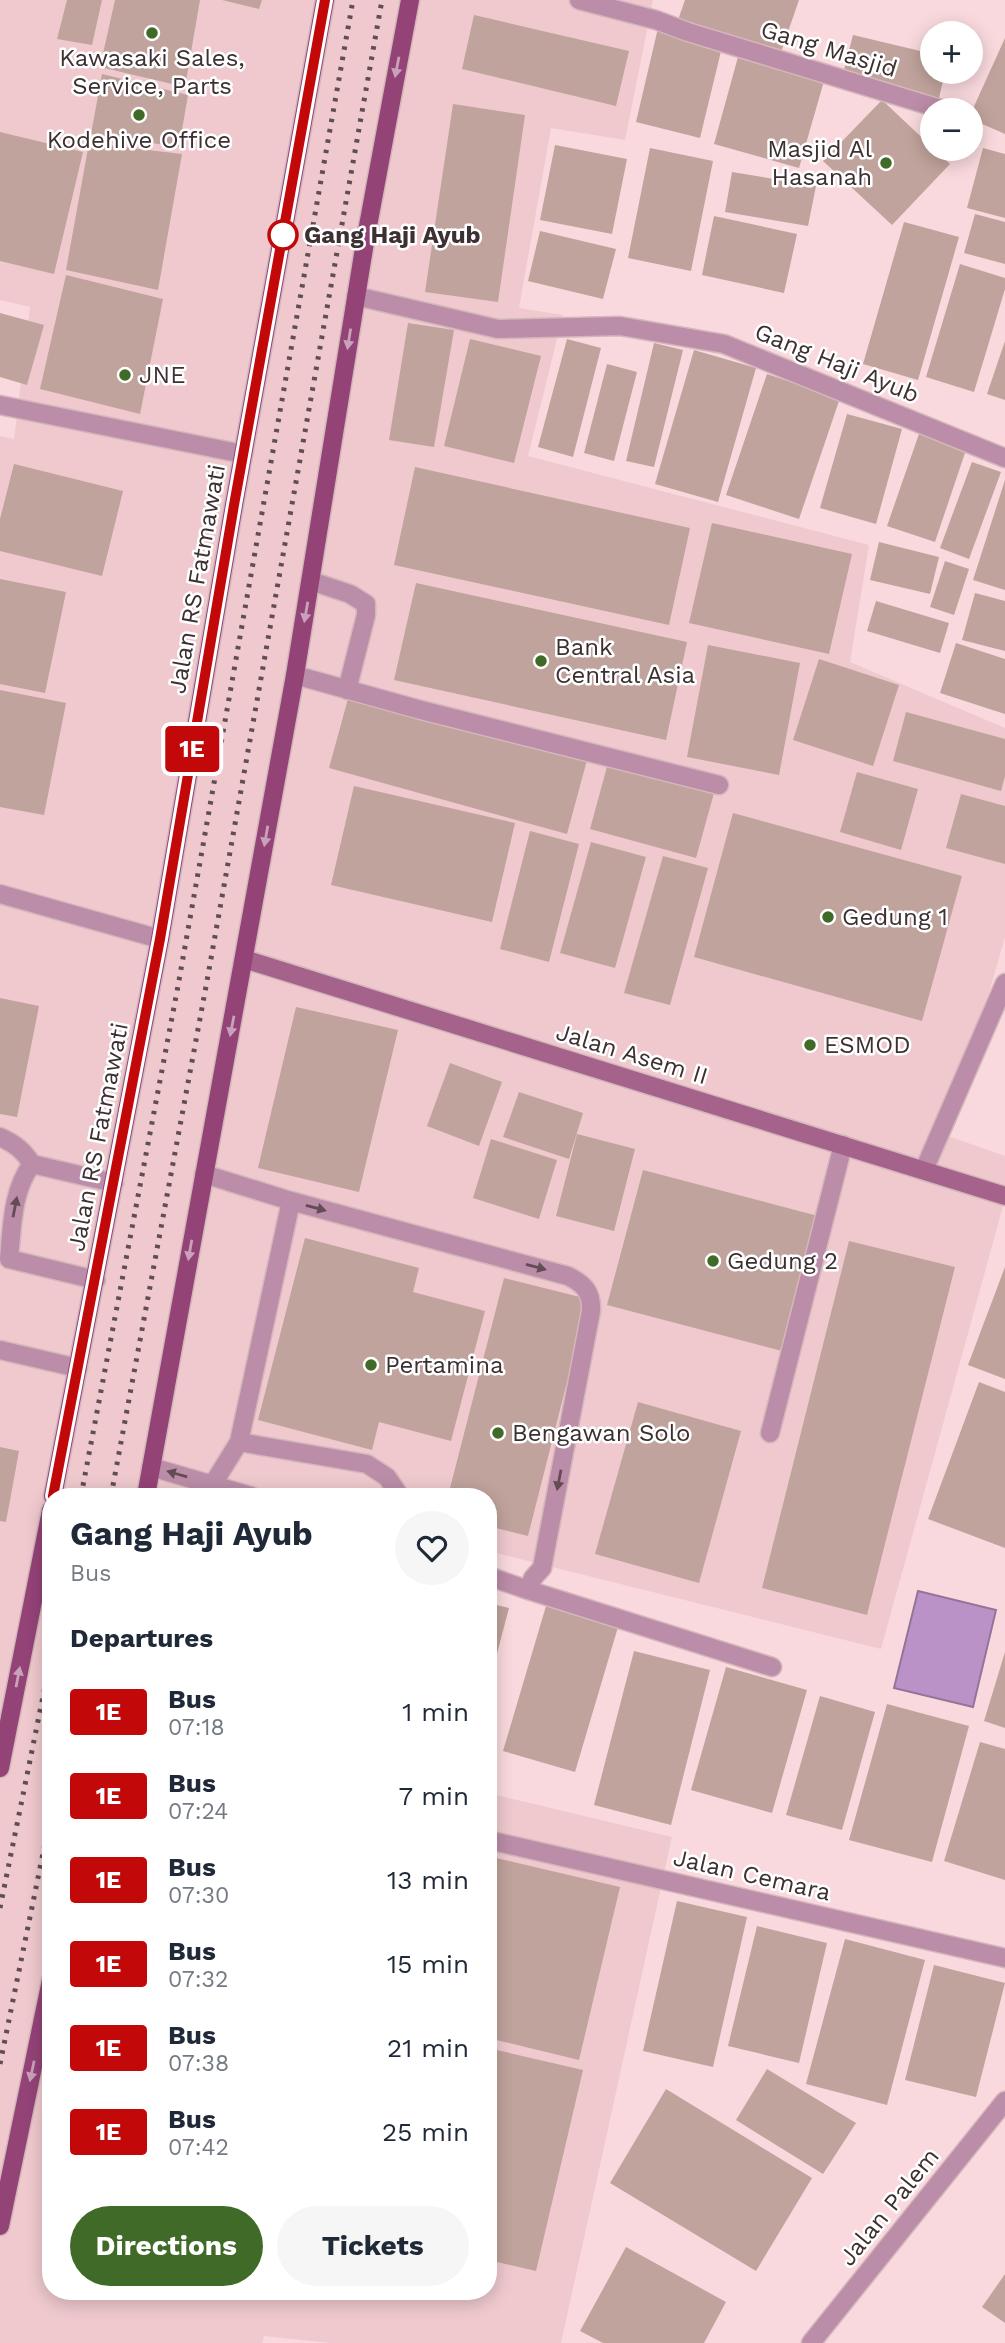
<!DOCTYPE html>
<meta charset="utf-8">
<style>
:root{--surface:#fff;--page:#f6f6f7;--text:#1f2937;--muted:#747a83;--accent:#406a27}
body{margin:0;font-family:"Work Sans",sans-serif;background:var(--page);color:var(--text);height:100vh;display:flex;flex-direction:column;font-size:26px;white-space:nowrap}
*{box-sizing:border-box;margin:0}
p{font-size:23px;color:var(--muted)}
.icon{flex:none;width:38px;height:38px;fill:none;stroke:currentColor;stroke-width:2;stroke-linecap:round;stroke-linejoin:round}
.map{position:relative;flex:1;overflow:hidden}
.side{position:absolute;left:42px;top:1488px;width:455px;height:812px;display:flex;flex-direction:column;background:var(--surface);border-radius:28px;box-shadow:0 4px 18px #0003}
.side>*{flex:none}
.badge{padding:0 14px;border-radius:5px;font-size:24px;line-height:46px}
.tools{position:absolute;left:920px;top:21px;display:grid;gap:14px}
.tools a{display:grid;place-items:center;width:63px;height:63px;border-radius:50%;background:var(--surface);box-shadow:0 4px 18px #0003;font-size:35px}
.map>.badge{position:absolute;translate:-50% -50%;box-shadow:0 0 0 4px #fff}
h2{padding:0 28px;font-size:26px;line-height:63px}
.round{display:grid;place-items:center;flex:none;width:74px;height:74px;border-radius:37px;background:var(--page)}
.head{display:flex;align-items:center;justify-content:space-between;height:119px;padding:0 28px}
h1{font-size:33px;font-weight:700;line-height:52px}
.primary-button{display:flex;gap:14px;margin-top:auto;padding:14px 28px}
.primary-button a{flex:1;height:80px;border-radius:42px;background:var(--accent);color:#fff;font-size:28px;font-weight:700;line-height:80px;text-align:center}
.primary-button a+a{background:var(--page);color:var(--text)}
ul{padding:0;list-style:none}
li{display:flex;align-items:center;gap:21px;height:84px;padding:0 28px}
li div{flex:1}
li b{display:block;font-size:26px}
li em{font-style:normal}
li .badge{min-width:77px;font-weight:700;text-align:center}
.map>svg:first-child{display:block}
.built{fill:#efc9ce}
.water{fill:#ba92c7;stroke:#94759a;stroke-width:2}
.building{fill:#c0a39c}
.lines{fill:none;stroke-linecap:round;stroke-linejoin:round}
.lane-casing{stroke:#d3b7bb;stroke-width:21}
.street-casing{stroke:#d3b7bb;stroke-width:21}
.secondary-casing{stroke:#d3b7bb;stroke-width:21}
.primary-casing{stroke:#d3b7bb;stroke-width:21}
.lane{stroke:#bc8da8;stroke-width:18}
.street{stroke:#bc8da8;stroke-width:18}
.secondary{stroke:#a5638c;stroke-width:18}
.primary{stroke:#944377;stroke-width:18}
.rail{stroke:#5f4f52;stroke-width:5;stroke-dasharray:3.5 7;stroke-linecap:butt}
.oneway{fill:#caa1bb}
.oneway2{fill:#624c55}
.line-casing{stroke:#fff;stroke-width:16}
.line{stroke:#c20809;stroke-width:10}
.poi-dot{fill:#406a27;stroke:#fff;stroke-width:2.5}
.stop-dot{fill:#fff;stroke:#c20809;stroke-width:3.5}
.labels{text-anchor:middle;stroke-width:5;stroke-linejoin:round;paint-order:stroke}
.street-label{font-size:24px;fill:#3c3032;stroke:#fff}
.poi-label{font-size:24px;fill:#3c3032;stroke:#fff;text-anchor:start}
.stop-label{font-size:24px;font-weight:bold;fill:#3c3032;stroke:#fff;text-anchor:start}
</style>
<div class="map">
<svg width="1005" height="2343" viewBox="0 0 1005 2343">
<rect width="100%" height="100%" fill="#f9d9dd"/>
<!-- built -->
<path class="built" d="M 0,0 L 653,0 L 625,140 L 551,128 L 519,308 L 563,315 L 528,456 L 869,545 L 850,662 L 1005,728 L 1005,937 L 948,1136 L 1005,1156 L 1005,1199 L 881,1649 L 488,1551 L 488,1496 L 51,1496 L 51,2291 L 488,2291 L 488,1793 L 672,1837 L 561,2343 L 331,2343 L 264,2336 L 262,2343 L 0,2343 L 0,436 L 14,439 L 30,307 L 0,300 Z"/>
<!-- water -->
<path class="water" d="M 918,1591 L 996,1610 L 973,1707 L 894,1688 Z"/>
<!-- building -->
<path class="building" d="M 67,0 L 102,0 L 92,45 L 57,39 Z
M 115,0 L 200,0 L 185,87 L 100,67 Z
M 222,0 L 262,0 L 259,9 Z
M 685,0 L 799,0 L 780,55 L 678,20 Z
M 474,15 L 629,51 L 616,106 L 462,69 Z
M 658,28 L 723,43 L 700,138 L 636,122 Z
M 853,35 L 933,54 L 933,72 L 945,72 L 939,98 L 843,74 Z
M 1005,38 L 1005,134 L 971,119 L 971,113 Z
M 738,57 L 824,81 L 799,168 L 714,144 Z
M 102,74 L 188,95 L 179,147 L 91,134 Z
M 882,100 L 950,164 L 892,225 L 823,161 Z
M 453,104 L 525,115 L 498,302 L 425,292 Z
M 0,132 L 83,152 L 54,274 L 0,261 Z
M 89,143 L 182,154 L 158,290 L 66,270 Z
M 555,145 L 627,159 L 612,234 L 540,220 Z
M 650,148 L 713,161 L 691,271 L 628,258 Z
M 983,148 L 1005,154 L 1005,218 L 967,208 Z
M 732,172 L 816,186 L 808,226 L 725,212 Z
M 975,214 L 1005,222 L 1005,264 L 964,253 Z
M 714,216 L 797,234 L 784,293 L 702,275 Z
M 904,222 L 959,237 L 918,380 L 863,364 Z
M 540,231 L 616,249 L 603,299 L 528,281 Z
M 960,264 L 1005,278 L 1005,289 L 974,392 L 926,377 Z
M 66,275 L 163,299 L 140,414 L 40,389 Z
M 0,313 L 44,325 L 27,385 L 0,377 Z
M 408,323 L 454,330 L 434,447 L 389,440 Z
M 470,339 L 541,356 L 514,463 L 444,446 Z
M 567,339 L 601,348 L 573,457 L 538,447 Z
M 1005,341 L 1005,400 L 987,394 Z
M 654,343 L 683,350 L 654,467 L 626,461 Z
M 694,350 L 756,368 L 718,502 L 655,484 Z
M 607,364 L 637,372 L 614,461 L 584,453 Z
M 767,374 L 840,398 L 799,519 L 726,495 Z
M 847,414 L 902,429 L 876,524 L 820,508 Z
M 920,431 L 967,447 L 935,542 L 887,526 Z
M 972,462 L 1001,472 L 969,559 L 940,548 Z
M 14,464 L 123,491 L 102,576 L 0,551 L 0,519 Z
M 415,467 L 690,528 L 669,625 L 394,565 Z
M 1005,480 L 1005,590 L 973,580 Z
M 712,523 L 852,554 L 829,654 L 689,623 Z
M 879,542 L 939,557 L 930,594 L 870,580 Z
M 945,561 L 969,569 L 954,615 L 930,607 Z
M 0,579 L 66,592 L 45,693 L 0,684 Z
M 416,583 L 687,642 L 666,740 L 394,680 Z
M 975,593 L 1005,601 L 1005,651 L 962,640 Z
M 876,601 L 949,623 L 940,653 L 867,631 Z
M 956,643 L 1005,659 L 1005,714 L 940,693 Z
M 708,645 L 800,663 L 779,775 L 687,757 Z
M 819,659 L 899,685 L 873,766 L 793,740 Z
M 0,690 L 66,703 L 44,815 L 0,807 Z
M 349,695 L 587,760 L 567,834 L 329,768 Z
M 906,712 L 1005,739 L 1005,776 L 1001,791 L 893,761 Z
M 608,763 L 714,793 L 696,858 L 590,829 Z
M 857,772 L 918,789 L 901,850 L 840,832 Z
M 354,786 L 515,823 L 492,922 L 331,885 Z
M 961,794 L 1005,806 L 1005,864 L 946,848 Z
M 733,813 L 962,876 L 922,1021 L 694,957 Z
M 530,831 L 579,844 L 549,962 L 500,949 Z
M 591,842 L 646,857 L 615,968 L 560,953 Z
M 663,856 L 708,868 L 670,1005 L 624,993 Z
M 0,998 L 39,1006 L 17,1117 L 0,1114 Z
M 296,1007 L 398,1030 L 359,1192 L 258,1168 Z
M 450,1063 L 502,1082 L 479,1146 L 427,1126 Z
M 519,1092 L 583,1113 L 569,1159 L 503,1137 Z
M 577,1134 L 635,1149 L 614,1231 L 556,1216 Z
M 491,1139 L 557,1160 L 539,1219 L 473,1198 Z
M 643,1170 L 818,1216 L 782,1351 L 607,1305 Z
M 305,1238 L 419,1268 L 413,1292 L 485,1311 L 451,1441 L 379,1422 L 372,1450 L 258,1420 Z
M 849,1241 L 955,1267 L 867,1615 L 762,1588 Z
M 1005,1267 L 1005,1379 L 968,1365 Z
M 504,1278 L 588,1299 L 528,1536 L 488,1526 L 488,1496 L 448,1496 Z
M 979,1382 L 1005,1392 L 1005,1548 L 928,1519 Z
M 638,1402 L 741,1431 L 699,1583 L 595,1554 Z
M 0,1447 L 19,1451 L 6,1522 L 0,1521 Z
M 488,1603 L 509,1608 L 489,1684 L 488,1684 Z
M 546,1606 L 618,1627 L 575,1772 L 503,1751 Z
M 634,1651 L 710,1670 L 671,1825 L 594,1805 Z
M 1005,1652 L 1005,1728 L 984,1721 Z
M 726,1667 L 807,1690 L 772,1813 L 691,1790 Z
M 820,1696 L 875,1712 L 842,1830 L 786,1815 Z
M 887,1704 L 969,1726 L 932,1862 L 849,1840 Z
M 980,1742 L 1005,1749 L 1005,1880 L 944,1861 Z
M 488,1856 L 620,1887 L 579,2060 L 488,2038 Z
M 677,1901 L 747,1917 L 713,2067 L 643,2051 Z
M 757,1926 L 827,1943 L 799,2063 L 728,2046 Z
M 845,1939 L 925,1960 L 887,2105 L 806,2084 Z
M 934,1965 L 1005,1983 L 976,2097 L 905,2080 Z
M 488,2048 L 583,2070 L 536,2271 L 488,2260 Z
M 767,2069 L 856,2123 L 823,2174 L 736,2120 Z
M 666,2089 L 812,2178 L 756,2271 L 610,2183 Z
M 626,2247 L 726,2302 L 704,2343 L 603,2343 L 580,2331 Z
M 1005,2274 L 1005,2323 L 982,2307 Z"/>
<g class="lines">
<!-- lane casing -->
<g class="lane-casing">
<path id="lane" d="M 311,581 L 350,594 L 366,604 L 366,615 L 347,690
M 295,675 L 421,710 L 719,785
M 0,1137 C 15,1144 23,1150 32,1164
M 204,1174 L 291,1201 L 568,1276 C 584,1284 592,1292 591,1311 L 542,1568 L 533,1578 L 528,1590 L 488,1576
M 96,1280 L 9,1259 C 12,1228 12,1190 32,1164 L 114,1183
M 0,1350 L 78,1368
M 770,1433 L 843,1145
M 239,1442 L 367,1464 L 387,1477 L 400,1496
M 151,1467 L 251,1496
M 213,1484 L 239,1442 L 291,1201
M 528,1590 L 772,1667"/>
</g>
<!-- street casing -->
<g class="street-casing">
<path id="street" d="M 579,0 L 656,20 L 688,32 L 944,110
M 356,296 L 498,329 L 620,326 L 724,344 L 1005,458
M 0,405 L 243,454
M 0,894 L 160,939
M 924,1170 L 1005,983
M 488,1840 L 1005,1958
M 811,2343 L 1005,2101"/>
</g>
<!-- secondary casing -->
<g class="secondary-casing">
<path id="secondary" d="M 244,959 L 1005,1196"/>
</g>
<!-- primary casing -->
<g class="primary-casing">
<path id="primary" d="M 53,1496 L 160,939 L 234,505 L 325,0
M 146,1496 L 295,675 L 365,242 L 410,0
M 0,1768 L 51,1510
M 0,2226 L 51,1980"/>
</g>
<!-- lane -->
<use href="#lane" class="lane"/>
<!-- street -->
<use href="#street" class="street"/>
<!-- secondary -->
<use href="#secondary" class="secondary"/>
<!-- primary -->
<use href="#primary" class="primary"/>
<!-- rail -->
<path class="rail" d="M 81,1496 L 178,986 L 353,0
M 111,1496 L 207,981 L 382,0
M 0,1908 L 51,1657
M 0,2064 L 51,1814"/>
</g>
<!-- one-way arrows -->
<defs><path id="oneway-solid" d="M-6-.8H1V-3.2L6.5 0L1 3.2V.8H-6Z" transform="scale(1.75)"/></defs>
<g class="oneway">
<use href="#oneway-solid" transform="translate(397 67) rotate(101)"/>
<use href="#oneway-solid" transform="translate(349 339) rotate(99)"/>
<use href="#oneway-solid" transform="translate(306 612) rotate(100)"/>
<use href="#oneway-solid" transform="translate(266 836) rotate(100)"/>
<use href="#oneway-solid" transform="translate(232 1026) rotate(101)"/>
<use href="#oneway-solid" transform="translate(190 1250) rotate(100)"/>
<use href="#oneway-solid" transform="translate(18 1677) rotate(-79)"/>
<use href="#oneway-solid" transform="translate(32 2071) rotate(102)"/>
</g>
<g class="oneway2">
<use href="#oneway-solid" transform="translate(15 1207) rotate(-79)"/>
<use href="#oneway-solid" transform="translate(316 1208) rotate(15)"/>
<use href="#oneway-solid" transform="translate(536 1267) rotate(15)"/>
<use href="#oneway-solid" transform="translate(177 1474) rotate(-164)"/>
<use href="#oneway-solid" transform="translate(559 1480) rotate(101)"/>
</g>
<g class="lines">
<!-- line casing -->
<g class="line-casing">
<path id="line" d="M 53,1496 L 160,939 L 234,505 L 325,0"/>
</g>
<!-- line -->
<use href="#line" class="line"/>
</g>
<!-- markers -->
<g class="poi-dot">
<circle cx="152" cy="33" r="7"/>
<circle cx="139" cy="115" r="7"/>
<circle cx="886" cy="163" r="7"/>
<circle cx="125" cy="375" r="7"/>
<circle cx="541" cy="661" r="7"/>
<circle cx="828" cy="917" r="7"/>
<circle cx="810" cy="1045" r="7"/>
<circle cx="713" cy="1261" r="7"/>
<circle cx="371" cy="1365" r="7"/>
<circle cx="498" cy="1433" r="7"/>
</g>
<circle class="stop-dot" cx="283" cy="235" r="14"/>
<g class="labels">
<!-- street labels -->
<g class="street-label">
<text transform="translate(829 49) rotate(17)" y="8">Gang Masjid</text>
<text transform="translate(837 363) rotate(22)" y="8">Gang Haji Ayub</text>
<text transform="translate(197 579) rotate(-80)" y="8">Jalan RS Fatmawati</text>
<text transform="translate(632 1054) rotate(17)" y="8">Jalan Asem II</text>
<text transform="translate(98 1137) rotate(-79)" y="8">Jalan RS Fatmawati</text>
<text transform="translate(752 1875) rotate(13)" y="8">Jalan Cemara</text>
<text transform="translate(889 2207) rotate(-51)" y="8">Jalan Palem</text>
</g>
<!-- poi labels -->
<g class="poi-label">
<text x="152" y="66" text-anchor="middle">Kawasaki Sales,<tspan x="152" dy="28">Service, Parts</tspan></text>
<text x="139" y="148" text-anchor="middle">Kodehive Office</text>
<text x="872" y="157" text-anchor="end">Masjid Al<tspan x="872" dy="28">Hasanah</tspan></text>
<text x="139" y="383">JNE</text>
<text x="555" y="655">Bank<tspan x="555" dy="28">Central Asia</tspan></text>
<text x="842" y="925">Gedung 1</text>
<text x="824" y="1053">ESMOD</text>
<text x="727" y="1269">Gedung 2</text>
<text x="385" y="1373">Pertamina</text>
<text x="512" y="1441">Bengawan Solo</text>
</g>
<!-- stop labels -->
<g class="stop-label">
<text x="304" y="243">Gang Haji Ayub</text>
</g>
</g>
</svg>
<div class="tools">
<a>+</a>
<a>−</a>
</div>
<b class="badge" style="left:192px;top:749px;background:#c20809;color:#fff">1E</b>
<section class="side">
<div class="head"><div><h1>Gang Haji Ayub</h1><p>Bus</p></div><a class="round"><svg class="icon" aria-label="heart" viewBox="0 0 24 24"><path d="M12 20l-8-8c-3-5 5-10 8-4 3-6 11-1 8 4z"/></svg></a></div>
<h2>Departures</h2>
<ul>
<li><span class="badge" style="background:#c20809;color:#fff">1E</span><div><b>Bus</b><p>07:18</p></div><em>1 min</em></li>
<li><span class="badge" style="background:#c20809;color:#fff">1E</span><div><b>Bus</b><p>07:24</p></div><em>7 min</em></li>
<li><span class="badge" style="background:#c20809;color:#fff">1E</span><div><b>Bus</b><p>07:30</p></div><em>13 min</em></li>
<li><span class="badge" style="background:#c20809;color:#fff">1E</span><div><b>Bus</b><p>07:32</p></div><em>15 min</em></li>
<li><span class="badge" style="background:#c20809;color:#fff">1E</span><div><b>Bus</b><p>07:38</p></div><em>21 min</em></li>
<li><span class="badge" style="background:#c20809;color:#fff">1E</span><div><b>Bus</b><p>07:42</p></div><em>25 min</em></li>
</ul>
<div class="primary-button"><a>Directions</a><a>Tickets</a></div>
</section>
</div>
